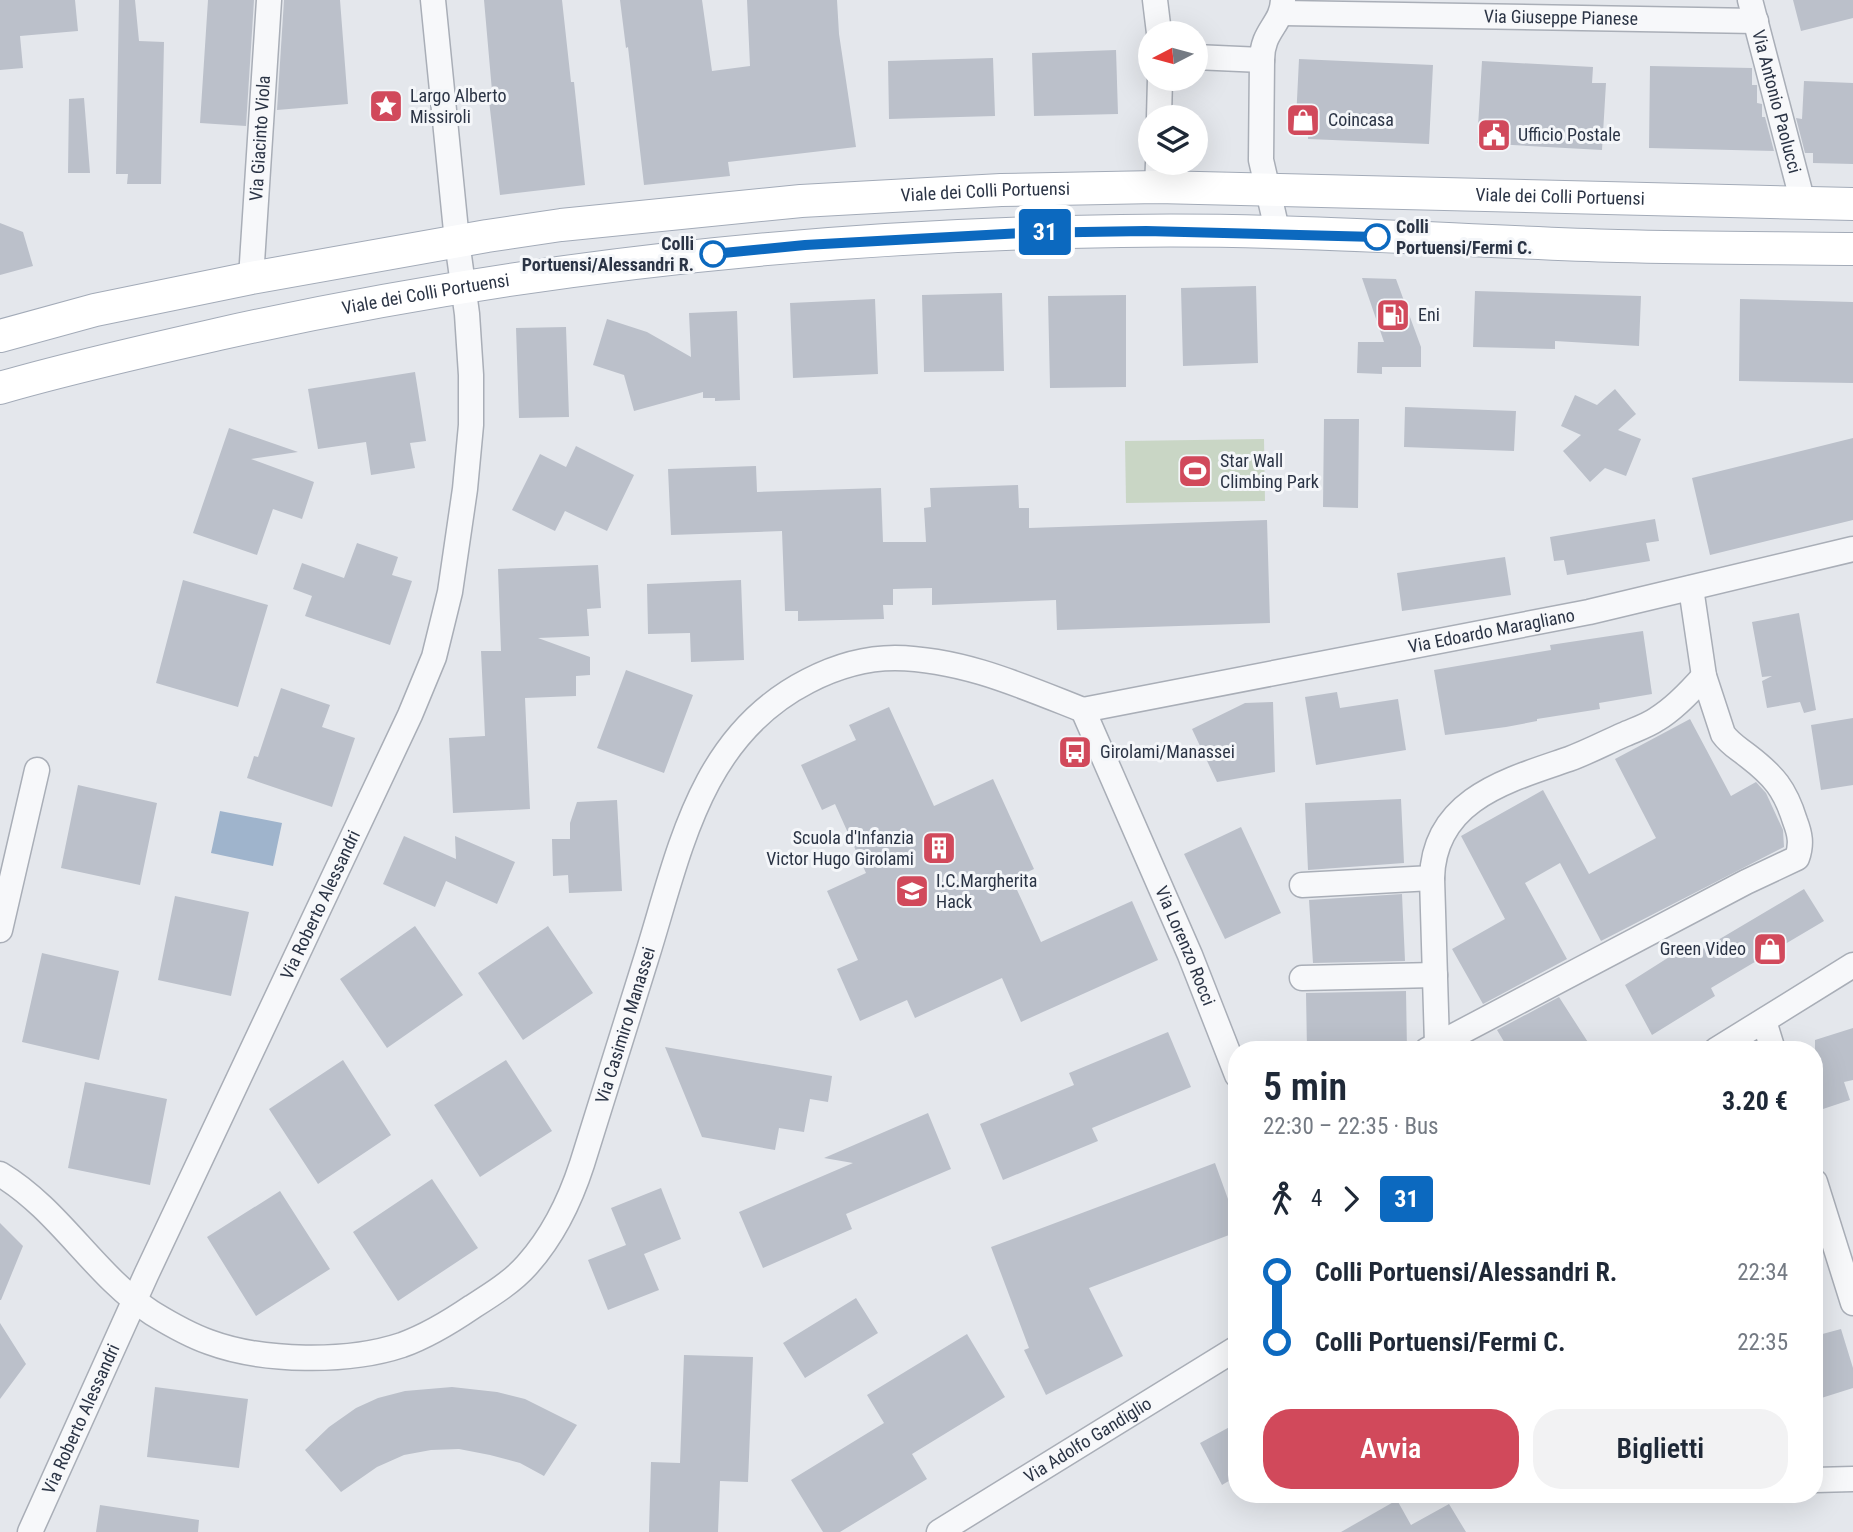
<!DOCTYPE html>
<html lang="it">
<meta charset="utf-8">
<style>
:root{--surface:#fff;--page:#f2f2f3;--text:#1f2937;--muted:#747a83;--accent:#d1495b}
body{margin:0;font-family:"Roboto Condensed",sans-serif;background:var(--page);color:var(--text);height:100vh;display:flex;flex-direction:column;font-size:26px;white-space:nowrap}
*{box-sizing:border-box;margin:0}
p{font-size:23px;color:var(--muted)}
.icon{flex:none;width:38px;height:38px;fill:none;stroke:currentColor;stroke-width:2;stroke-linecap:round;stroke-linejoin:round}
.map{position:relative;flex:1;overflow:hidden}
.panel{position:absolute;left:1228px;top:1041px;width:595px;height:462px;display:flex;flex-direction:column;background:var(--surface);border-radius:28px;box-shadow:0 7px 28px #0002}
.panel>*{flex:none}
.badge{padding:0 14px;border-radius:5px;font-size:24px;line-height:46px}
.needle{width:46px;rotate:264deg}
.buttons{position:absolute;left:1138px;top:21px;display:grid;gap:14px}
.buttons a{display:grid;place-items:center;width:70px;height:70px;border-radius:50%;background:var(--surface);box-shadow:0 7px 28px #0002;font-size:35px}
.map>.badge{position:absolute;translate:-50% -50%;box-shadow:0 0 0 4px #fff}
.legs{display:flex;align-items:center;gap:10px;height:77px;padding:0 35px;font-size:23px}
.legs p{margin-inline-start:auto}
.overview{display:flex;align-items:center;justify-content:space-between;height:119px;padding:0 35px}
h1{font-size:38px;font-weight:600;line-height:52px}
.button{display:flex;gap:14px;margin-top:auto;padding:14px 35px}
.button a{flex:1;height:80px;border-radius:28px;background:var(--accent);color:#fff;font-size:28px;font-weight:600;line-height:80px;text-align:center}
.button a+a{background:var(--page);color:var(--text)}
ul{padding:0 35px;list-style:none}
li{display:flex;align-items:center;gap:24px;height:70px;font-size:26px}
li i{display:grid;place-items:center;width:10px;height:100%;margin:0 9px;background:currentColor}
li i::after{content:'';width:18px;height:18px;margin:-9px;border:5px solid;border-radius:50%;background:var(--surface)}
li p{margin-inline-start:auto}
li:first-child i{background:linear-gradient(#0000 50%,currentColor 0)}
li:last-child i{background:linear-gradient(currentColor 50%,#0000 0)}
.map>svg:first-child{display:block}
.green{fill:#c9d6c5}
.water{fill:#9fb4cc}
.building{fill:#bbc0ca}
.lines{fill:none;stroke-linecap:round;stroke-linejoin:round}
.minor-casing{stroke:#a9aeb7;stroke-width:27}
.major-casing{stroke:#a3abb8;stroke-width:34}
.minor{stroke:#f7f8fa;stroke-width:24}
.major{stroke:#fff;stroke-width:32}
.line-1-casing{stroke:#fff;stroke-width:16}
.line-1{stroke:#0c69bf;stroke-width:10}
.stop-1-dot{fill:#fff;stroke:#0c69bf;stroke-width:3.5}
.labels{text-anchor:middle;stroke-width:6;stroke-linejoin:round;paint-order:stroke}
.street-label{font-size:18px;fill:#2b3445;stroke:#f4f6f9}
.poi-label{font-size:18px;fill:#2b3445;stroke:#f4f6f9;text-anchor:start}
.stop-label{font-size:18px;font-weight:bold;fill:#2b3445;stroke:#f4f6f9;text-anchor:start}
</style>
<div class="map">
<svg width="1853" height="1532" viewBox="0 0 1853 1532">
<rect width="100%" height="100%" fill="#e4e7ec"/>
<!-- green -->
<path class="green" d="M 1264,439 L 1265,501 L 1126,503 L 1125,441 Z"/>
<!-- water -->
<path class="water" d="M 220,811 L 282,823 L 273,866 L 211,853 Z"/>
<!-- building -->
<path class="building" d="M 0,0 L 75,0 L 78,31 L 20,36 L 23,68 L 0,70 Z
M 119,0 L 135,0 L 139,41 L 164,42 L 161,184 L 127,184 L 128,174 L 116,174 Z
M 208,0 L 254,0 L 246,126 L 200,123 Z
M 284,0 L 340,0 L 348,104 L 277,110 Z
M 484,0 L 562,0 L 571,82 L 574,82 L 585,185 L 500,195 L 488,92 L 492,91 Z
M 620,0 L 702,0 L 712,71 L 750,66 L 747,0 L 837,0 L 839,34 L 856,147 L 728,162 L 730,176 L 644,185 L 628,47 L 626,48 Z
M 1793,0 L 1853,0 L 1853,18 L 1801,31 Z
M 1116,50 L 1118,114 L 1034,116 L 1032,53 Z
M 993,58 L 995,116 L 889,119 L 888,61 Z
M 1299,59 L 1433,65 L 1429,144 L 1308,139 L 1309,121 L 1296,120 Z
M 1482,61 L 1593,67 L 1592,83 L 1606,83 L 1602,150 L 1477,143 Z
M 1650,66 L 1752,68 L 1752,85 L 1757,85 L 1757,103 L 1762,104 L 1762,117 L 1765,117 L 1774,151 L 1649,148 Z
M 1804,81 L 1853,83 L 1853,164 L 1813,163 L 1813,153 L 1805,153 L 1796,118 L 1802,119 Z
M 84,98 L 90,173 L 68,173 L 69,99 Z
M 0,223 L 23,232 L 33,266 L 0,275 Z
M 1362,278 L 1396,279 L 1421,347 L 1421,367 L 1382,367 L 1382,374 L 1357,373 L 1358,342 L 1384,342 Z
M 1256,286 L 1258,363 L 1183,366 L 1181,288 Z
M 1475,291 L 1641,296 L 1639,346 L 1555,341 L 1555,349 L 1473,347 Z
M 1002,293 L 1004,371 L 924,372 L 922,295 Z
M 1126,295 L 1126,387 L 1050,388 L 1048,296 Z
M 875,299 L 878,374 L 793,378 L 790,303 Z
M 1740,299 L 1853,302 L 1853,383 L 1739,381 Z
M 737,311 L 740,400 L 715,401 L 715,398 L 703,398 L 703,392 L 634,411 L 624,375 L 593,365 L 607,319 L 647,332 L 691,357 L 689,313 Z
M 566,327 L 569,417 L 519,418 L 516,328 Z
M 415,372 L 426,441 L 410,443 L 415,468 L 371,475 L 366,442 L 318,449 L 308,389 Z
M 1615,389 L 1636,414 L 1618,430 L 1641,439 L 1626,476 L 1605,468 L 1590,482 L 1563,451 L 1581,435 L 1561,426 L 1575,395 L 1597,405 Z
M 1405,407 L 1516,411 L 1514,451 L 1404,447 Z
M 1324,419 L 1359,419 L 1358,508 L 1323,507 Z
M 229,428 L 298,452 L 251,459 L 314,482 L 302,519 L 273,509 L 257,555 L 193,533 Z
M 1853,438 L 1853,520 L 1710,555 L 1692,478 Z
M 576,446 L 634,475 L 607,531 L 565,511 L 555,531 L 512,510 L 540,454 L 566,467 Z
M 756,466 L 757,492 L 881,488 L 883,542 L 926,542 L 924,508 L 931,507 L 930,488 L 1018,485 L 1019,508 L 1029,508 L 1029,528 L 1267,520 L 1270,623 L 1057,630 L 1056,600 L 932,605 L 932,588 L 893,589 L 893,605 L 883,605 L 884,619 L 798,621 L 798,611 L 785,611 L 782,531 L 671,535 L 668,469 Z
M 1655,519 L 1659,541 L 1646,543 L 1650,561 L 1567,575 L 1564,560 L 1554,561 L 1550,537 Z
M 357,543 L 398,557 L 392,575 L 412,581 L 390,645 L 305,616 L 312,596 L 293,589 L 302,563 L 344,578 Z
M 1505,557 L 1511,595 L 1402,611 L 1397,573 Z
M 598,565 L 601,608 L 587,609 L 589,636 L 538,638 L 590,657 L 590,675 L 576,676 L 576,696 L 525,698 L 530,809 L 453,813 L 449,738 L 485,736 L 481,651 L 501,651 L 498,569 Z
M 183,580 L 268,605 L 238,707 L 156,683 Z
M 741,580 L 744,660 L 691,662 L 690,633 L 648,634 L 647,584 Z
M 1799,613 L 1816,710 L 1804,713 L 1800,702 L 1767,708 L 1762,681 L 1772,676 L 1762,677 L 1752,622 Z
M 1643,631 L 1652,694 L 1599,703 L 1600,709 L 1537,719 L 1537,721 L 1506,727 L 1445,735 L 1434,670 L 1551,650 L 1550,645 Z
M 626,670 L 693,695 L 664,773 L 597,748 Z
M 281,688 L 330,705 L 322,727 L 355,738 L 332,807 L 247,778 L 254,756 L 258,757 Z
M 1337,692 L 1340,708 L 1398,699 L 1406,750 L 1316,765 L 1305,697 Z
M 1273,702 L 1275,772 L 1217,782 L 1192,729 L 1245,703 Z
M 889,707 L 934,806 L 993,779 L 1034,869 L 1012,879 L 1041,942 L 1132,901 L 1158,960 L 1021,1022 L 1002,978 L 915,1018 L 907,1000 L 860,1021 L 837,969 L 858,960 L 827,891 L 866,873 L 835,804 L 822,810 L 801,765 L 856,740 L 849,725 Z
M 1853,718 L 1853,785 L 1821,790 L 1811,725 Z
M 1690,719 L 1731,796 L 1756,782 L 1766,793 L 1783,830 L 1784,847 L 1601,941 L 1560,863 L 1525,883 L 1567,959 L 1483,1004 L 1452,949 L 1505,919 L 1461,836 L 1543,790 L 1589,874 L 1656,838 L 1615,759 Z
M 78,785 L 157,803 L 140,885 L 61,868 Z
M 1401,799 L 1404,863 L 1308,870 L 1305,803 Z
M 617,800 L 622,891 L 569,893 L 568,875 L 553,876 L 552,839 L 570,839 L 570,823 L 577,802 Z
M 1241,827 L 1281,913 L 1225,939 L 1184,854 Z
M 404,836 L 456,859 L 455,836 L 515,862 L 497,904 L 446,881 L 435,907 L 383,884 Z
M 1804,889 L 1824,921 L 1711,988 L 1715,996 L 1652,1035 L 1625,985 L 1685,947 L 1691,956 Z
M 1402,894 L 1405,961 L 1313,963 L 1309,900 Z
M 175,896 L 249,912 L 231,996 L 158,980 Z
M 415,926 L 463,995 L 387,1048 L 340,979 Z
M 548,926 L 593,993 L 523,1040 L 478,973 Z
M 42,953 L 119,971 L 99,1060 L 22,1042 Z
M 1406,991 L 1407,1050 L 1307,1050 L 1306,993 Z
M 1559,997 L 1593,1050 L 1509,1050 L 1497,1030 Z
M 1853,1028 L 1853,1080 L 1844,1082 L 1850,1100 L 1823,1109 L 1815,1082 L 1815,1040 Z
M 1168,1032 L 1191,1087 L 1092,1128 L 1098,1141 L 1003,1180 L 980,1124 L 1074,1085 L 1069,1073 Z
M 665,1047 L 832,1076 L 828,1102 L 810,1099 L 804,1132 L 779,1128 L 775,1150 L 702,1137 Z
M 343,1060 L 391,1135 L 318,1184 L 269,1109 Z
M 506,1060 L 552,1131 L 480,1177 L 434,1105 Z
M 85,1082 L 167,1099 L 150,1185 L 68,1168 Z
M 928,1113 L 951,1169 L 846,1214 L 852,1229 L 763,1268 L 739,1212 L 853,1163 L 824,1158 Z
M 1215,1163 L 1237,1224 L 1237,1232 L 1089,1288 L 1123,1356 L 1046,1395 L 1024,1350 L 1029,1348 L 991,1247 Z
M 432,1179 L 478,1248 L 398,1301 L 353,1232 Z
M 661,1188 L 681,1239 L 644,1254 L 659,1290 L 608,1310 L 588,1260 L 626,1245 L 611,1208 Z
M 280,1191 L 330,1269 L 256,1316 L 207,1237 Z
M 0,1223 L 23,1246 L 1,1300 L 0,1300 Z
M 856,1298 L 878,1333 L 805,1378 L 783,1343 Z
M 0,1323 L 26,1364 L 0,1399 Z
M 1841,1329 L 1853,1368 L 1853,1388 L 1815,1400 L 1815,1336 Z
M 967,1334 L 1005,1397 L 912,1454 L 927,1479 L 840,1532 L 823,1532 L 791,1480 L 884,1423 L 867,1395 Z
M 684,1355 L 753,1357 L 748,1482 L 720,1481 L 718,1532 L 649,1532 L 651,1462 L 680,1463 Z
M 155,1387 L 248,1399 L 239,1468 L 147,1457 Z
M 452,1387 L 497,1392 L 525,1399 L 577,1425 L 544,1476 L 520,1463 L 490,1455 L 459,1449 L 431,1450 L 404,1455 L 377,1467 L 341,1492 L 305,1450 L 329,1427 L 356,1408 L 378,1398 L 405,1391 Z
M 1237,1423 L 1237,1476 L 1222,1485 L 1200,1443 Z
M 1397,1500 L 1411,1525 L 1449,1504 L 1466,1532 L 1341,1532 Z
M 100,1505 L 199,1520 L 198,1532 L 96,1532 Z"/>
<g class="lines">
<!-- minor casing -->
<g class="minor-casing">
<g id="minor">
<path d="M 1155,0 L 1159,33"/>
<path id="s1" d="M 1750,0 L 1803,203"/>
<path id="s2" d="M 1283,13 L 1756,21"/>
<path d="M 1195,57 L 1262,60 L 1261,160 L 1278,234"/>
<path d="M 1262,60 C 1262,30 1282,25 1283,0"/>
<path d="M 1159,117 L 1160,79"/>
<path d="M 1157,187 L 1158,163"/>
<path id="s3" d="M 251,278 L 269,0"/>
<path id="s4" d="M 1083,710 L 1589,612 L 1853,549"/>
<path id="s5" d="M 1083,710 L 1190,955 L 1237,1075"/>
<path d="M 1302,885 L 1432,878"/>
<path d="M 0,930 L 37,770"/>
<path d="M 1302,978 L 1435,975"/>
<path d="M 1764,1021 L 1773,1050"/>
<path d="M 1437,1044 L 1432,878 C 1434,799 1508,780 1569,759 C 1588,752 1605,743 1623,735 C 1634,730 1647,726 1657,719 C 1675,708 1690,692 1704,676"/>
<path d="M 1427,1050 L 1746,882 L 1797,858 C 1802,844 1800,834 1795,821 C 1785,789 1774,776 1748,756 C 1738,748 1730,744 1723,734 L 1704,676 L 1691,588"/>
<path d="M 1716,1050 L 1853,965"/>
<path id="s6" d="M 0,1174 C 60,1210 94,1275 152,1313 C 170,1324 189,1335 209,1342 C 263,1362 348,1363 402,1345 C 427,1336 450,1322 472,1307 C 491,1295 512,1282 527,1265 C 553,1236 570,1201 582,1164 C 604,1094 626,1025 647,956 C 680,850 700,736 808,681 C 835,667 865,658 895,658 C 962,659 1022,686 1083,710"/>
<path d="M 1815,1182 L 1853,1303"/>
<path d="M 1815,1480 L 1853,1479"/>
<path id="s7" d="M 30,1532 L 146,1275 L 410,715 L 434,657 L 450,592 L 465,489 L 471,425 L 471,375 L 467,314 L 457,241 L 433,0"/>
<path id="s8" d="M 939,1532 L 1237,1348"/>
</g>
</g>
<!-- major casing -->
<g class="major-casing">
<g id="major">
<path id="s9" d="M 0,336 L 95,310 L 251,278 L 487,236 L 561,225 L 801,201 L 1001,190 L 1157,187 L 1853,204"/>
<path id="s10" d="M 0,388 C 72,367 145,351 219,334 C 515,268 817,235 1121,231 C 1287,228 1453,241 1618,246 C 1697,248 1775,248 1853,249"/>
</g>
</g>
<!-- minor -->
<use href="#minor" class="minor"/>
<!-- major -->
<use href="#major" class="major"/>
</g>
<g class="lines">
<!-- line-1 casing -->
<g class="line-1-casing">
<path id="line-1" d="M 713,254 L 805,245 L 1022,233 L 1146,231 L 1377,237"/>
</g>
<!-- line-1 -->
<use href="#line-1" class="line-1"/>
</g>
<!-- icons -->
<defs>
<g id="sight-square" transform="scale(1.75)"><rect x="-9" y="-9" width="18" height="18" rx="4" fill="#d1495b" stroke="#f4f6f9"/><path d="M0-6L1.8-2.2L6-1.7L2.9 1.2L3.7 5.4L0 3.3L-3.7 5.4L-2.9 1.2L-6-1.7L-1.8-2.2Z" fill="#fff"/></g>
<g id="shop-square" transform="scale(1.75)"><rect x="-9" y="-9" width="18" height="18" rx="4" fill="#d1495b" stroke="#f4f6f9"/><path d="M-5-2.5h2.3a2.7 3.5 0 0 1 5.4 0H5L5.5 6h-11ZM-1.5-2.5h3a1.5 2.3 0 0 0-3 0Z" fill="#fff"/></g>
<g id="civic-square" transform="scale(1.75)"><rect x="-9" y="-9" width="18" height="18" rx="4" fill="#d1495b" stroke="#f4f6f9"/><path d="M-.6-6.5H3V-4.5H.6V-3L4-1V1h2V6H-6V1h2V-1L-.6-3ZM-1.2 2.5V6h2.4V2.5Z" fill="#fff"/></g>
<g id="fuel-square" transform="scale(1.75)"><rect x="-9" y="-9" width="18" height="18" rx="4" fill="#d1495b" stroke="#f4f6f9"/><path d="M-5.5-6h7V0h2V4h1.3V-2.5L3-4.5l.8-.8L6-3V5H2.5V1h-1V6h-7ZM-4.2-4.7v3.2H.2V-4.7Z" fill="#fff"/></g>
<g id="stadium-square" transform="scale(1.75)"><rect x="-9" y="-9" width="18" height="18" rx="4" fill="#d1495b" stroke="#f4f6f9"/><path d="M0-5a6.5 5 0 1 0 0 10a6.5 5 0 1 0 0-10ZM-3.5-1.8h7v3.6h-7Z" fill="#fff"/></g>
<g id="bus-square" transform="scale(1.75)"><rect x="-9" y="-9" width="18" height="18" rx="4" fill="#d1495b" stroke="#f4f6f9"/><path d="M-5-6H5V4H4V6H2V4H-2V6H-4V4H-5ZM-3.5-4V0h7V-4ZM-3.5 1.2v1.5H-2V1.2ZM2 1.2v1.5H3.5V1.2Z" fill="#fff"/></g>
<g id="building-square" transform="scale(1.75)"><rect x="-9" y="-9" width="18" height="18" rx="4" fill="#d1495b" stroke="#f4f6f9"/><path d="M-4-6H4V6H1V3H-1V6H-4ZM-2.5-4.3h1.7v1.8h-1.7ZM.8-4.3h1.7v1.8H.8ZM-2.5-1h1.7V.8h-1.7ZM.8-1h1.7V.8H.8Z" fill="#fff"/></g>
<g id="school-square" transform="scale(1.75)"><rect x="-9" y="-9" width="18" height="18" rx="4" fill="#d1495b" stroke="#f4f6f9"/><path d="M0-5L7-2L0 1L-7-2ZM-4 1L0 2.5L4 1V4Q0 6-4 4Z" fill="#fff"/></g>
</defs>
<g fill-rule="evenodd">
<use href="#sight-square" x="386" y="106"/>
<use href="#shop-square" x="1303" y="120"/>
<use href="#civic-square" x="1494" y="135"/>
<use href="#fuel-square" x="1393" y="315"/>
<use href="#stadium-square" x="1195" y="471"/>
<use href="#bus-square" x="1075" y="752"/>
<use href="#building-square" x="939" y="848"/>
<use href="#school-square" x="912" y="891"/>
<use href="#shop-square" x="1770" y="949"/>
</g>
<!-- markers -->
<g class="stop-1-dot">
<circle cx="1377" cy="237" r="12"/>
<circle cx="713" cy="254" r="12"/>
</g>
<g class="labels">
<!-- street labels -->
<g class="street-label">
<text dy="6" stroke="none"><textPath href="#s2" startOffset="278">Via Giuseppe Pianese</textPath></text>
<text dy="6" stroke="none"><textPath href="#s1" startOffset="105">Via Antonio Paolucci</textPath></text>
<text dy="6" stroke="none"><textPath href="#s3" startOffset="140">Via Giacinto Viola</textPath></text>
<text dy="6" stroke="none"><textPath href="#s9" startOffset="998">Viale dei Colli Portuensi</textPath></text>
<text dy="6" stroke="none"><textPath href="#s9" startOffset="1573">Viale dei Colli Portuensi</textPath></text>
<text dy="6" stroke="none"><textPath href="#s10" startOffset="436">Viale dei Colli Portuensi</textPath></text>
<text dy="6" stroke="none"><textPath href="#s4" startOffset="416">Via Edoardo Maragliano</textPath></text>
<text dy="6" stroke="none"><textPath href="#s7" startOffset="691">Via Roberto Alessandri</textPath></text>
<text dy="6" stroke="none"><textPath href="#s5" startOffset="257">Via Lorenzo Rocci</textPath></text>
<text dy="6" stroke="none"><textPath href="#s6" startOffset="877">Via Casimiro Manassei</textPath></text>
<text dy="6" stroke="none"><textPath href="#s7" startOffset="124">Via Roberto Alessandri</textPath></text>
<text dy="6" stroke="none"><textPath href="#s8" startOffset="175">Via Adolfo Gandiglio</textPath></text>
</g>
<!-- poi labels -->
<g class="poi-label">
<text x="410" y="102">Largo Alberto<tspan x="410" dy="21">Missiroli</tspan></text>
<text x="1328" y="126">Coincasa</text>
<text x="1518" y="141">Ufficio Postale</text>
<text x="1418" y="321">Eni</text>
<text x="1220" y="467">Star Wall<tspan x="1220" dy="21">Climbing Park</tspan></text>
<text x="1100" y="758">Girolami/Manassei</text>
<text x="914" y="844" text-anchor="end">Scuola d'Infanzia<tspan x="914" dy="21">Victor Hugo Girolami</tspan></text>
<text x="936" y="887">I.C.Margherita<tspan x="936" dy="21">Hack</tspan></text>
<text x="1746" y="955" text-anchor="end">Green Video</text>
</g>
<!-- stop labels -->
<g class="stop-label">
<text x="1396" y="233">Colli<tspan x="1396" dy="21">Portuensi/Fermi C.</tspan></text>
<text x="694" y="250" text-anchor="end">Colli<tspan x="694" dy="21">Portuensi/Alessandri R.</tspan></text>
</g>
</g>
</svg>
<div class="buttons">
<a><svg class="needle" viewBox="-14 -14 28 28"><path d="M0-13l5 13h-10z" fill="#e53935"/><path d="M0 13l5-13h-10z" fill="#747a83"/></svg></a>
<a><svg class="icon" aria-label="layers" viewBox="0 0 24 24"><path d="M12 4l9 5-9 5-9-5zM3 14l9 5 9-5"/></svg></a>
</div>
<b class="badge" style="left:1045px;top:232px;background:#0c69bf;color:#fff">31</b>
<section class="panel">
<div class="overview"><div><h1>5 min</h1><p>22:30 – 22:35 · Bus</p></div><b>3.20 €</b></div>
<div class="legs"><svg class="icon" aria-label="walk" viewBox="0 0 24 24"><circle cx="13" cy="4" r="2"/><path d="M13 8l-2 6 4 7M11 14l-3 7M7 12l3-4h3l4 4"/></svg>4<svg class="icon" aria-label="forward" viewBox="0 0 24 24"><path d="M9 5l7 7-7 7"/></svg><b class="badge" style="background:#0c69bf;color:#fff">31</b></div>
<ul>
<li><i style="color:#0c69bf"></i><b>Colli Portuensi/Alessandri R.</b><p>22:34</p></li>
<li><i style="color:#0c69bf"></i><b>Colli Portuensi/Fermi C.</b><p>22:35</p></li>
</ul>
<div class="button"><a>Avvia</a><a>Biglietti</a></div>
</section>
</div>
